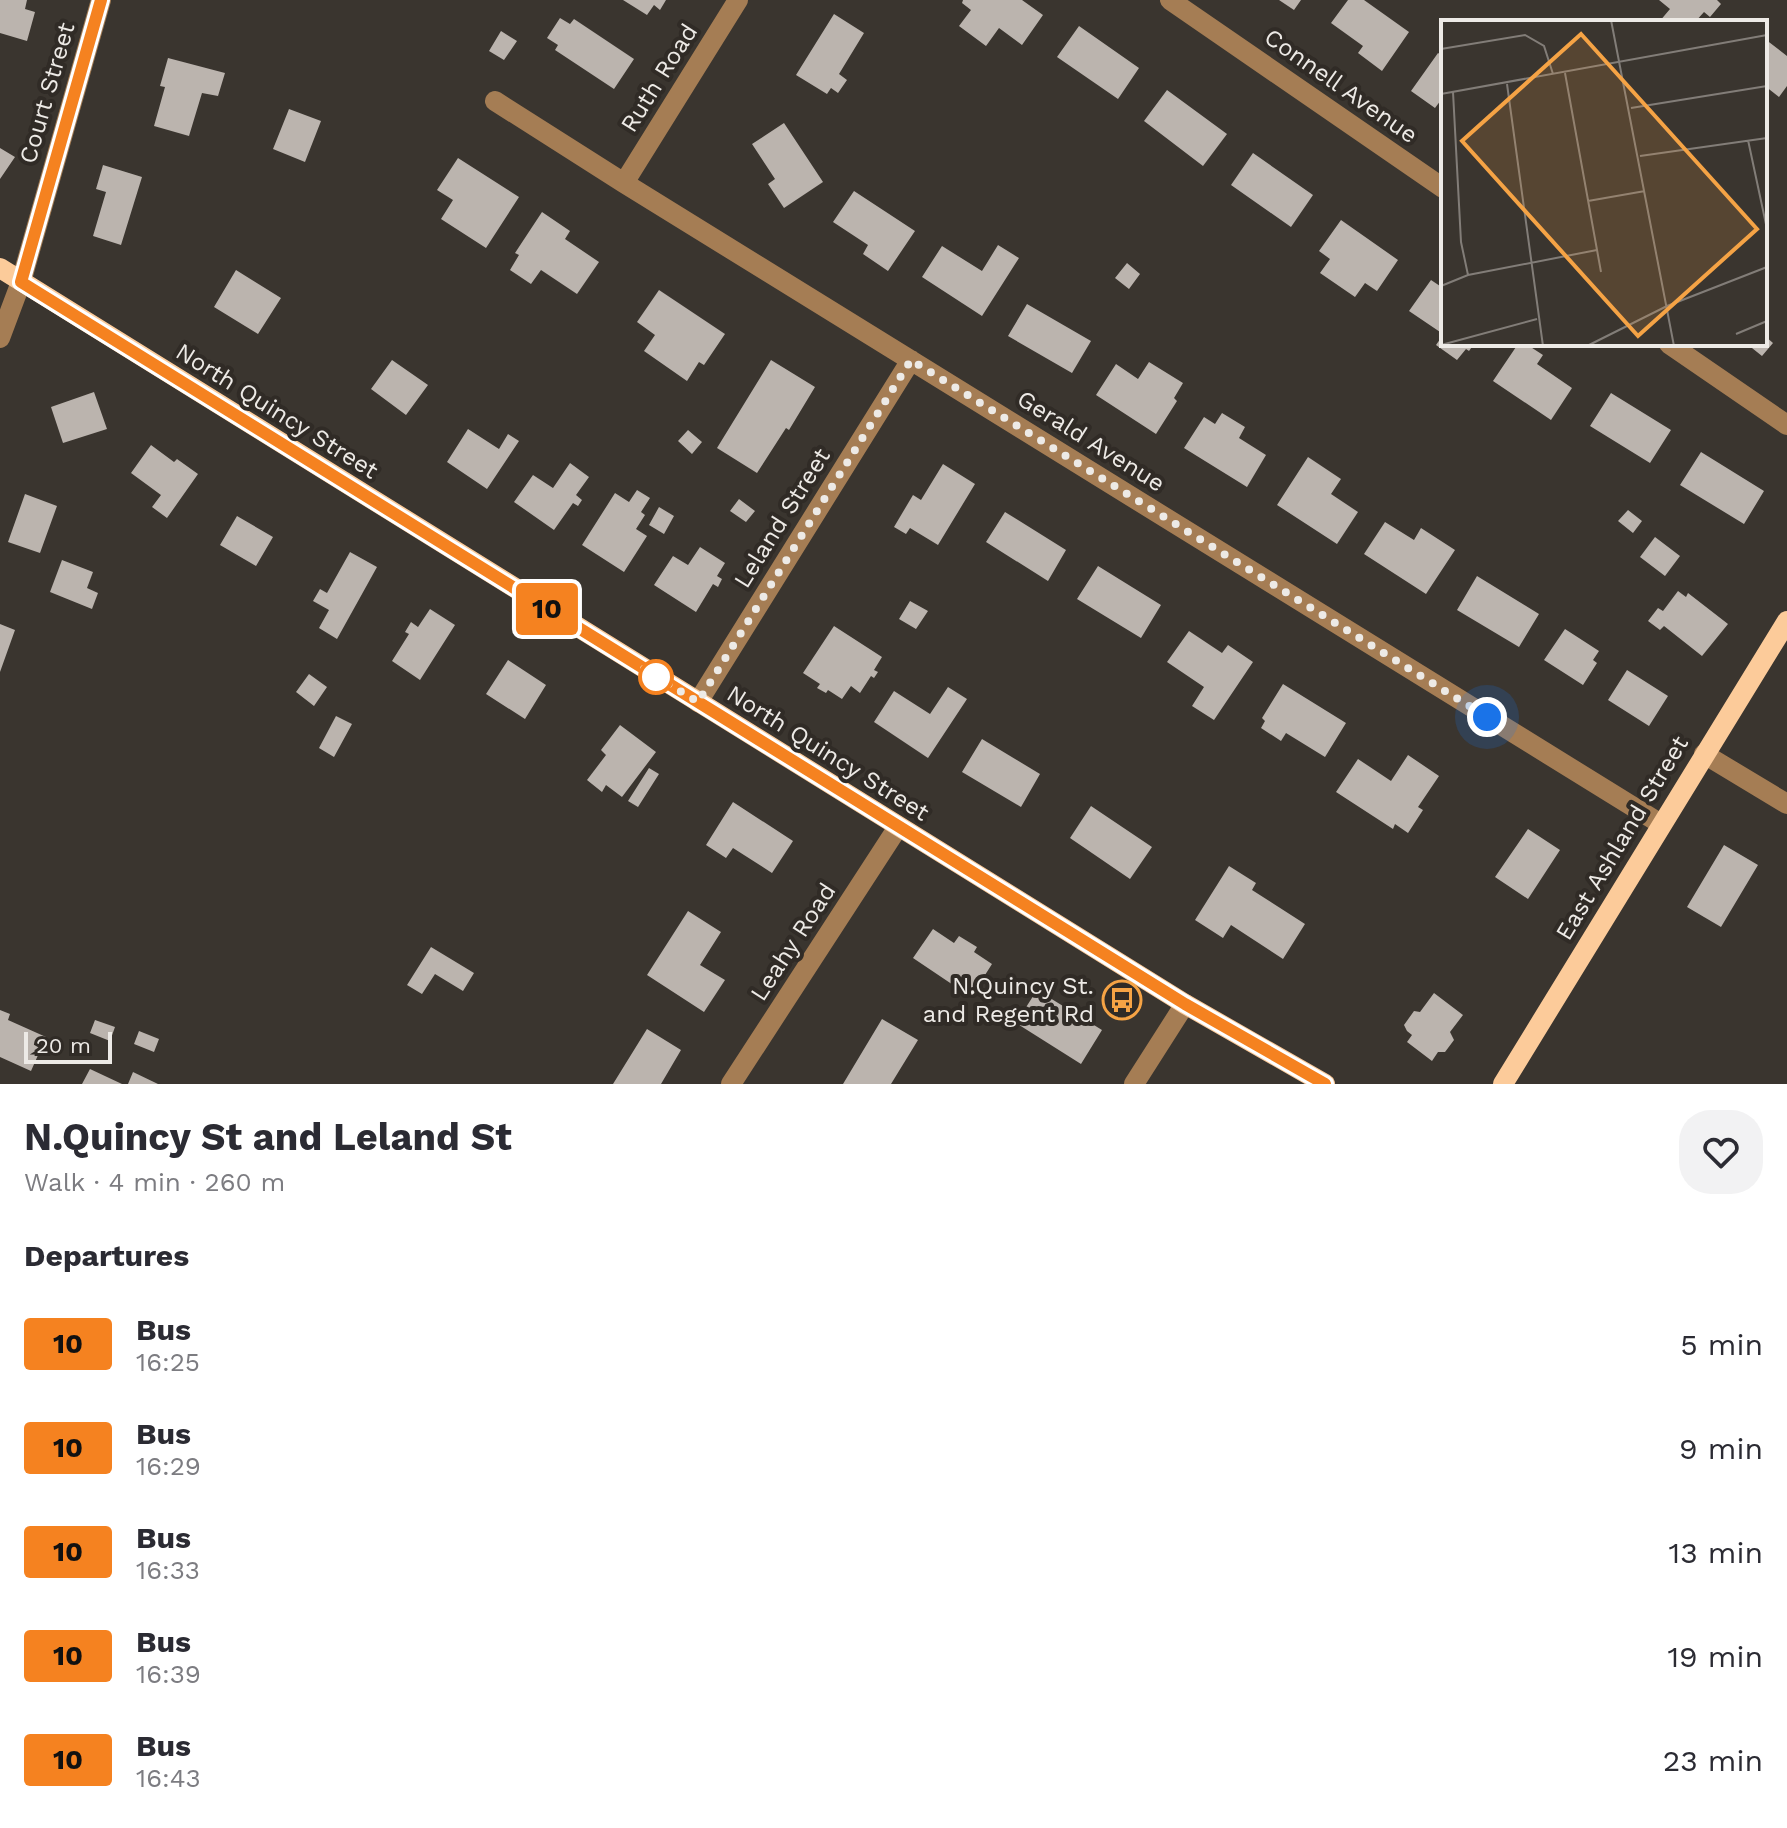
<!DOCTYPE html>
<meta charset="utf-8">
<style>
:root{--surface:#fff;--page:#f2f2f3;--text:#2b2b33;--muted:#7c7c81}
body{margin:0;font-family:"Work Sans",sans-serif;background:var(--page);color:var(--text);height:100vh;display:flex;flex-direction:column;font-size:30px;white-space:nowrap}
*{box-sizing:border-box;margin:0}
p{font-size:26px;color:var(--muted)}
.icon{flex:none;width:44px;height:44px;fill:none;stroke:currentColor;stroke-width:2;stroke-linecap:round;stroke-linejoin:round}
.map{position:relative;height:1084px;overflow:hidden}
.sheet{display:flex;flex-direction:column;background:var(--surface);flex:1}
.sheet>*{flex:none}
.badge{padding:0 16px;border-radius:6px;font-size:28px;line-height:52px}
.scale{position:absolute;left:24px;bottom:20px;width:88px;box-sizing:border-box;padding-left:8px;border:4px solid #edeae6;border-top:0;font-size:22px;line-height:28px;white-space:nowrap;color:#edeae6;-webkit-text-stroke:6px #302b26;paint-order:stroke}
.you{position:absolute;width:40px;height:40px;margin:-20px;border:6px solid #fff;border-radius:50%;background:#1a73e8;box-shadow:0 0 0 12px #1a73e833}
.map>.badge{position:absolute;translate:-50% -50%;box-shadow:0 0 0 4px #fff}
h2{padding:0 24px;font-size:30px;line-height:72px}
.round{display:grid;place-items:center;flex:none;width:84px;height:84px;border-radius:32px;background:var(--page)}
.overview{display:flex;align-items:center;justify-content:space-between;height:136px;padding:0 24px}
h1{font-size:38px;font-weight:700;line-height:60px}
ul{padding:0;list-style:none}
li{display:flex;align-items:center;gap:24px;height:104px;padding:0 24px}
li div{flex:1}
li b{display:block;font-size:30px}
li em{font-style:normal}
li .badge{min-width:88px;font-weight:700;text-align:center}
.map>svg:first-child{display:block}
.building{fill:#bbb4ae}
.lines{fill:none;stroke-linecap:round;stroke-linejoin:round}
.minor{stroke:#a57d54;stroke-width:20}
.major{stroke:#fccb9a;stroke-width:20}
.line-casing{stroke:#fff;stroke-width:18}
.line{stroke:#f58220;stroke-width:12}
.walk{stroke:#edeae6;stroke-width:8;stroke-dasharray:0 14.4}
.stop-dot{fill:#fff;stroke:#f58220;stroke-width:4}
.labels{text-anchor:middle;stroke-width:8;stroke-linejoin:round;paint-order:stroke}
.street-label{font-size:24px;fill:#edeae6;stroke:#302b26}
.poi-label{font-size:24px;fill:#edeae6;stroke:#302b26;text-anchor:end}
.inset-road{fill:none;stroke:#827d78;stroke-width:2}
.view{fill:#f5a345;fill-opacity:0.15;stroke:#f5a345;stroke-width:4}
.inset-edge{fill:none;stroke:#edeae6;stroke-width:4}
</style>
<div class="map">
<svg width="1787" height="1084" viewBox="0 0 1787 1084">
<rect width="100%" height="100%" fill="#3a352f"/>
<!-- building -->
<path class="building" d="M 0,0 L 27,0 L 25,9 L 35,12 L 27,41 L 0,33 Z
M 623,0 L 666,0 L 660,10 L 654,5 L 647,15 Z
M 963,0 L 1022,0 L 1043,15 L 1022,45 L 999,28 L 986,46 L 959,26 L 971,10 L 962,3 Z
M 1279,0 L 1301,0 L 1294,10 Z
M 1348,0 L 1364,0 L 1409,32 L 1382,71 L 1358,53 L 1363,46 L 1331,23 Z
M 1659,0 L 1717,0 L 1721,4 L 1710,17 L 1704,12 L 1695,22 L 1684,22 L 1681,19 L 1679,22 L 1659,22 L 1670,9 Z
M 834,14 L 864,33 L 839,74 L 847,80 L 838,93 L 831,88 L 827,94 L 796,75 Z
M 560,18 L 570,24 L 574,19 L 634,59 L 614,89 L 555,50 L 558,45 L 547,38 Z
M 1079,26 L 1139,68 L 1118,99 L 1057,57 Z
M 501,31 L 517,41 L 504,60 L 489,51 Z
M 1765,39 L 1787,56 L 1787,86 L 1779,97 L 1765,86 Z
M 1438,53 L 1443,56 L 1443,101 L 1441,100 L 1435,108 L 1411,91 Z
M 168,58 L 225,73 L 218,96 L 202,93 L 189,136 L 154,126 L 165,87 L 160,86 Z
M 1167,90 L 1227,134 L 1203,166 L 1144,121 Z
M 289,109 L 321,121 L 305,162 L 273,149 Z
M 784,123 L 823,182 L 784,208 L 768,184 L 775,179 L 752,144 Z
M 0,148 L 15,157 L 0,179 Z
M 1253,153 L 1313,195 L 1291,227 L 1231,185 Z
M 458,158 L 519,197 L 486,248 L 441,219 L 453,200 L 437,190 Z
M 103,165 L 142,177 L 121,245 L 93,236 L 106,192 L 96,189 Z
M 854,191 L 915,231 L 888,271 L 863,254 L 868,245 L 833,222 Z
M 542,212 L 570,231 L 565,239 L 599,262 L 577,294 L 541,270 L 531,284 L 510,270 L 519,255 L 515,253 Z
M 1341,220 L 1398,260 L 1377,291 L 1365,283 L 1355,297 L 1320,273 L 1330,259 L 1319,251 Z
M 998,245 L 1019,258 L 982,316 L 922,277 L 942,246 L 982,271 Z
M 1127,263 L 1140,274 L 1129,289 L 1115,278 Z
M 236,270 L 281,298 L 258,334 L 214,307 Z
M 1431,280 L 1443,288 L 1443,334 L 1409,311 Z
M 659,290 L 725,334 L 704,365 L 699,362 L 687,381 L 644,351 L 655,335 L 637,322 Z
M 1027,304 L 1091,341 L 1072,373 L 1008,336 Z
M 1443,335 L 1443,344 L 1474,344 L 1469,351 L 1466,349 L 1457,360 L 1436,345 Z
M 1765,336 L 1773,343 L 1762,356 L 1747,344 L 1765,344 Z
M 1518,344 L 1526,344 L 1543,355 L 1537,364 L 1572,388 L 1551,420 L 1493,381 Z
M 392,360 L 428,385 L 406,415 L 371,389 Z
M 771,360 L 815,387 L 789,430 L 786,428 L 757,473 L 717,448 Z
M 1149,362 L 1183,383 L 1174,398 L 1177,401 L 1156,434 L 1096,395 L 1116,364 L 1138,379 Z
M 94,392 L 107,429 L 63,443 L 51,407 Z
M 1611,393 L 1671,430 L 1650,463 L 1590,426 Z
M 1222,413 L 1245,427 L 1239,438 L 1266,455 L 1247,487 L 1184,448 L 1204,417 L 1215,424 Z
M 468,429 L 499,449 L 508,434 L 519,441 L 487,489 L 447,462 Z
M 688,430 L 702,442 L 692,454 L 678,441 Z
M 151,445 L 174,462 L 177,459 L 198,474 L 167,518 L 152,507 L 161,495 L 131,473 Z
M 1701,452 L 1764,491 L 1744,524 L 1680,485 Z
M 1308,457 L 1341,479 L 1331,494 L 1358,512 L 1337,544 L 1277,505 Z
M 570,463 L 589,477 L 576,495 L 582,500 L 578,506 L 573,503 L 554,530 L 514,502 L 533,475 L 553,488 Z
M 943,464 L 975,484 L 938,545 L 910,528 L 906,534 L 894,527 L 913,495 L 921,500 Z
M 637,490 L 650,498 L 641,512 L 645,515 L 636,529 L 647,536 L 624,572 L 582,545 L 615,493 L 629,502 Z
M 25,494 L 57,506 L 40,553 L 8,542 Z
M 739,499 L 755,511 L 746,522 L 730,511 Z
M 659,507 L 674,516 L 664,534 L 649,525 Z
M 1628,510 L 1642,521 L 1633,533 L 1618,521 Z
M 1005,512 L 1066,550 L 1048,581 L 986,542 Z
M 237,516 L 273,537 L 256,566 L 220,545 Z
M 1385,522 L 1414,540 L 1421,528 L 1455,550 L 1426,594 L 1364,554 Z
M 1655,537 L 1680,556 L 1665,576 L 1640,557 Z
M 700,547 L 725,563 L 717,576 L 722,579 L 718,587 L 713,584 L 696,612 L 654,585 L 673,556 L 688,565 Z
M 350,552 L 377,567 L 337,639 L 319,628 L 329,610 L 313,601 L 320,589 L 327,593 Z
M 62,560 L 93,572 L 87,588 L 98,593 L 92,609 L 50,592 Z
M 1098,566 L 1161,605 L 1141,638 L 1077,599 Z
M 1477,576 L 1539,614 L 1519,647 L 1457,610 Z
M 1678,591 L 1686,597 L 1688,593 L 1728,624 L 1702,656 L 1664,626 L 1660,630 L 1648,621 L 1658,608 L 1663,611 Z
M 910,601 L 928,611 L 916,629 L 899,619 Z
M 430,609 L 455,625 L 420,680 L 392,661 L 409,634 L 405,632 L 411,622 L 418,627 Z
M 0,624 L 15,630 L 0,672 Z
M 834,626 L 882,657 L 874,670 L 878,672 L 874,678 L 871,676 L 860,693 L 851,686 L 842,699 L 828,690 L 826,693 L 817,688 L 820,684 L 803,673 Z
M 1565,629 L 1599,651 L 1593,660 L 1597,663 L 1583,685 L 1544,660 Z
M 1189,631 L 1222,653 L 1228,645 L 1253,662 L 1214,720 L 1192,706 L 1204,687 L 1167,662 Z
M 508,660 L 546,685 L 525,719 L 486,694 Z
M 1627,670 L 1668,696 L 1649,726 L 1608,700 Z
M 309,674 L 327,687 L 314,706 L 296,692 Z
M 1283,684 L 1346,723 L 1325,757 L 1286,733 L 1281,741 L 1261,728 L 1265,721 L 1262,718 Z
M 948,687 L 967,699 L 928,758 L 874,722 L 894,691 L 930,714 Z
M 336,716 L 352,724 L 334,757 L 319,748 Z
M 620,725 L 656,752 L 622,797 L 606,785 L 602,792 L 587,780 L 606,755 L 601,750 Z
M 982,739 L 1040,774 L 1021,807 L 962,772 Z
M 1408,755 L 1439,776 L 1418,807 L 1423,810 L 1408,833 L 1395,824 L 1393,829 L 1336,792 L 1358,759 L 1391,781 Z
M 649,768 L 659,774 L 638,807 L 628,801 Z
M 733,802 L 793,841 L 772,873 L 733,848 L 726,858 L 706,845 Z
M 1091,806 L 1152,847 L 1130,879 L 1070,838 Z
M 1528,829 L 1560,850 L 1528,899 L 1495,877 Z
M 1724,845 L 1758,865 L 1721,927 L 1687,907 Z
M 1229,866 L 1256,883 L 1252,890 L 1305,924 L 1283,959 L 1231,925 L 1223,938 L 1195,920 Z
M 688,911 L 721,932 L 700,965 L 725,980 L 704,1012 L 647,975 Z
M 933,929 L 954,943 L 959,936 L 977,947 L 974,952 L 992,964 L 971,997 L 913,958 Z
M 431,947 L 474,973 L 463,991 L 435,974 L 422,994 L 407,985 Z
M 1037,990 L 1102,1030 L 1081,1064 L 1016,1023 Z
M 1434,993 L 1463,1015 L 1450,1032 L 1454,1040 L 1445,1052 L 1438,1052 L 1432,1061 L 1407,1042 L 1412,1035 L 1407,1031 L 1404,1025 L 1414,1011 L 1420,1012 Z
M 0,1010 L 10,1014 L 8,1020 L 46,1037 L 31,1071 L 0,1057 Z
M 882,1019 L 918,1040 L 891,1084 L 843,1084 Z
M 95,1020 L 115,1027 L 110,1041 L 90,1033 Z
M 647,1029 L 681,1050 L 661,1084 L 613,1084 Z
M 139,1031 L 159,1039 L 154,1052 L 134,1044 Z
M 90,1069 L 122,1084 L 82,1084 Z
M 133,1072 L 158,1084 L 128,1084 Z"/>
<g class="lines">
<!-- minor -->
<path class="minor" d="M 1170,0 L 1443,188
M 495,101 L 624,183 L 1661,824
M 624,183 L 738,0
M 0,338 L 21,282 L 101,0
M 1669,344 L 1787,425
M 698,702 L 911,360
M 1704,754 L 1787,804
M 731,1084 L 898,827
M 1134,1084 L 1185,1004"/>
<!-- major -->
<path class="major" d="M 0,268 L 1185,1004 L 1325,1084
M 1503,1084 L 1787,621"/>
</g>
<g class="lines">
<!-- line casing -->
<g class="line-casing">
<path id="line" d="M 101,0 L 21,282 L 1185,1004 L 1325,1084"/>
</g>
<!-- line -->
<use href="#line" class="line"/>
<!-- walk -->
<path class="walk" d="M 656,677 L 644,669 L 698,702 L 911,360 L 1487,717"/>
</g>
<!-- icons -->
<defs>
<g id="bus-ring" transform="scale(2)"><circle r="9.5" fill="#302b26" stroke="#f5a345" stroke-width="1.5"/><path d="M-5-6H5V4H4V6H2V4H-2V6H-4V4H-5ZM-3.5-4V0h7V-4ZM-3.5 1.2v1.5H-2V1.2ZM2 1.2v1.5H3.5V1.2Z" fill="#f5a345"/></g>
</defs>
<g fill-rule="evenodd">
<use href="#bus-ring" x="1122" y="1000"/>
</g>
<!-- markers -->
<circle class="stop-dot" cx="656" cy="677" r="16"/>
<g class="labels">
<!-- street labels -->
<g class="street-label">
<text transform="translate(659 78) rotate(-58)" y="8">Ruth Road</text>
<text transform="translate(1341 86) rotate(35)" y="8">Connell Avenue</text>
<text transform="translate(47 93) rotate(-74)" y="8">Court Street</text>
<text transform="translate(277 411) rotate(32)" y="8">North Quincy Street</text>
<text transform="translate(1091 441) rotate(32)" y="8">Gerald Avenue</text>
<text transform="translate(782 518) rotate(-58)" y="8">Leland Street</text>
<text transform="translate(828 753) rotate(32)" y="8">North Quincy Street</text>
<text transform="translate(1622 838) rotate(-59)" y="8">East Ashland Street</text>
<text transform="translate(793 942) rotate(-57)" y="8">Leahy Road</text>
</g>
<!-- poi labels -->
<g class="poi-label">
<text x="1094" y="994">N.Quincy St.<tspan x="1094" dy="28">and Regent Rd</tspan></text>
</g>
</g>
<!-- overview -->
<g transform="translate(1441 20)">
<rect width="326" height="326" fill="#3a352f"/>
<path class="inset-road" d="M 170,0 L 233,326M 0,29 L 84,15 L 103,26 L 112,54M 124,53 L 160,252M 66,64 L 102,326M 12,72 L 20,222 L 27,255M 0,74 L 326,15M 190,88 L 326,66M 307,120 L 326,209M 199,136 L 326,118M 147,181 L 204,171M 0,266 L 27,255 L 156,230M 295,314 L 326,301M 0,325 L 96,299M 146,326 L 226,286 L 326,247"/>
<path class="view" d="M 140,14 L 316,209 L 197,316 L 21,121 Z"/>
<rect width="326" height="326" class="inset-edge"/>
</g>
</svg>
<div class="scale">20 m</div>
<div class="you" style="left:1487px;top:717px"></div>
<b class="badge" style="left:547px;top:609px;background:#f58220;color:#111">10</b>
</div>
<section class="sheet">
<div class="overview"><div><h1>N.Quincy St and Leland St</h1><p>Walk · 4 min · 260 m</p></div><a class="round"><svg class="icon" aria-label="heart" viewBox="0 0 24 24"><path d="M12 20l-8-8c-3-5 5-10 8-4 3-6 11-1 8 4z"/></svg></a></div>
<h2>Departures</h2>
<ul>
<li><span class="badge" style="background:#f58220;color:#111">10</span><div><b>Bus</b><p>16:25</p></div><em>5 min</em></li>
<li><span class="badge" style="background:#f58220;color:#111">10</span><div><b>Bus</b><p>16:29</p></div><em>9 min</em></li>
<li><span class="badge" style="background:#f58220;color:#111">10</span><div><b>Bus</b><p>16:33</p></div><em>13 min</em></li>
<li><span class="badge" style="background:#f58220;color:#111">10</span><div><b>Bus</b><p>16:39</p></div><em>19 min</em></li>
<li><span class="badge" style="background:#f58220;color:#111">10</span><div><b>Bus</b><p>16:43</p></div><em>23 min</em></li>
</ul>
</section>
